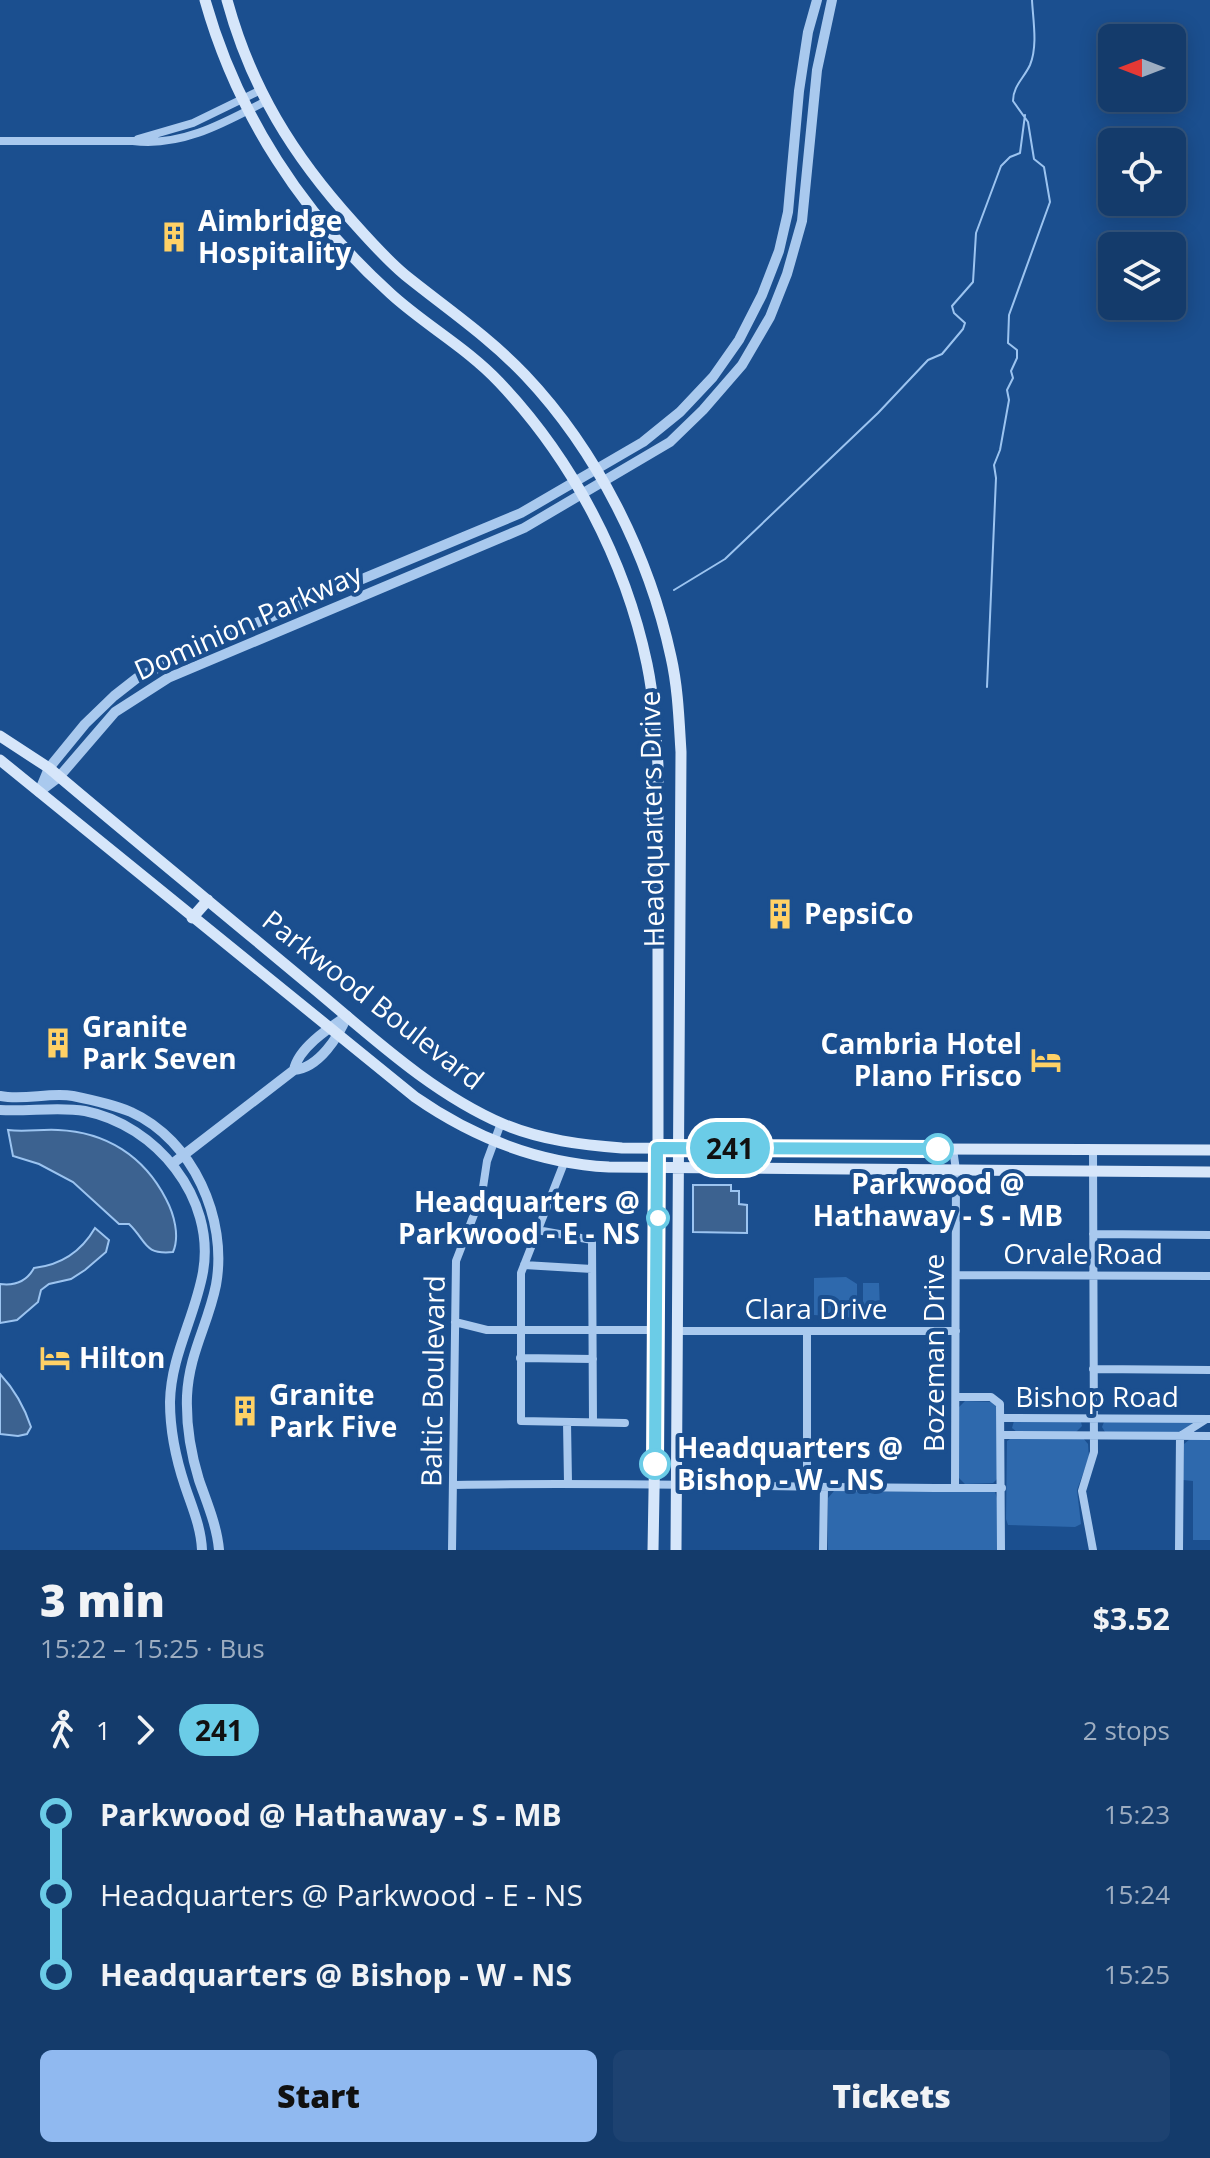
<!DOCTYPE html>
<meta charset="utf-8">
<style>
:root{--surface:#143b6b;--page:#1d4271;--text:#f1f3f6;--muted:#9dadc1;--line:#33557e;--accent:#90b9f0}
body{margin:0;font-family:"Open Sans",sans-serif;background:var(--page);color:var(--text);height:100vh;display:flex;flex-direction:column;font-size:30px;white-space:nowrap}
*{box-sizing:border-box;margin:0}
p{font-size:26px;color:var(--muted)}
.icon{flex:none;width:44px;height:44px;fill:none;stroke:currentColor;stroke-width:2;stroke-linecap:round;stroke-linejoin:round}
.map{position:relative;height:1550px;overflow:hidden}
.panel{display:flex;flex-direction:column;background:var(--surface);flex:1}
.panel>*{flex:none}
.badge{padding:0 16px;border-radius:26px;font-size:28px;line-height:52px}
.needle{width:52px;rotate:270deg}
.buttons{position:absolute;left:1098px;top:24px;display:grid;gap:16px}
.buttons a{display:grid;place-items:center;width:88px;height:88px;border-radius:12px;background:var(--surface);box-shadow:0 4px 20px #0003,0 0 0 2px var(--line);font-size:40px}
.map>.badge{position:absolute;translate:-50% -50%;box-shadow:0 0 0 4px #fff}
.legs{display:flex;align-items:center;gap:12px;height:88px;padding:0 40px;font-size:26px}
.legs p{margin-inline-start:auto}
.head{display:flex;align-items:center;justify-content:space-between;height:136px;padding:0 40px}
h1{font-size:44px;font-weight:800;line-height:60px}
.action{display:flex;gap:16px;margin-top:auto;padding:16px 40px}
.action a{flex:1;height:92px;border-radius:12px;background:var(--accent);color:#111;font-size:32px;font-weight:800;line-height:92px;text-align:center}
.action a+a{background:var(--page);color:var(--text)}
ul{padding:0 40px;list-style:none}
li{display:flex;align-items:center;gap:28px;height:80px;font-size:30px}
li i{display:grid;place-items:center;width:12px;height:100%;margin:0 10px;background:currentColor}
li i::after{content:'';width:20px;height:20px;margin:-10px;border:6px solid;border-radius:50%;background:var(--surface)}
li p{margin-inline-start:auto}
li:first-child i{background:linear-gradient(#0000 50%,currentColor 0)}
li:last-child i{background:linear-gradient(currentColor 50%,#0000 0)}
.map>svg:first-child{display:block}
.green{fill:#2e69ad}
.water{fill:#3c6290;stroke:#9cc4f0;stroke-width:2}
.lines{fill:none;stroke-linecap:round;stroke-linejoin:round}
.stream{stroke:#9cc4f0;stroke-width:2}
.minor{stroke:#a9c9ee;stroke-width:8}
.tertiary{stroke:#a9c9ee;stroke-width:10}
.secondary{stroke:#d6e6fa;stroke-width:11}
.line-1-casing{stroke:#fff;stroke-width:18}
.line-1{stroke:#6bcce7;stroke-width:12}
.stop-1-dot{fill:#fff;stroke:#6bcce7;stroke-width:4}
.labels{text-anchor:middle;stroke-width:8;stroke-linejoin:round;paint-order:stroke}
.poi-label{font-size:28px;font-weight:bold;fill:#fff;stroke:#1b4f8f;text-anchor:start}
.street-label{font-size:28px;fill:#fff;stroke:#1b4f8f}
.stop-label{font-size:28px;font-weight:bold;fill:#fff;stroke:#1b4f8f}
</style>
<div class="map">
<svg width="1210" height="1550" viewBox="0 0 1210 1550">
<rect width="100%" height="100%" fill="#1b4f8f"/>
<!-- green -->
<path class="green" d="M 846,1277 L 857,1284 L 857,1318 L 814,1315 L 814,1278 Z
M 879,1283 L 880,1310 L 863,1309 L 863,1283 Z
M 965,1401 L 993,1402 L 998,1409 L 998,1478 L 993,1483 L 965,1484 L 959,1478 L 959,1407 Z
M 1014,1421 L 1081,1422 L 1082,1426 L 1076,1432 L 1017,1432 L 1012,1428 Z
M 1104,1422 L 1194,1422 L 1181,1432 L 1105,1432 L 1102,1427 Z
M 1083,1438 L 1088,1444 L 1089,1457 L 1077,1490 L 1081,1524 L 1075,1527 L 1008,1525 L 1006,1519 L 1007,1441 L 1010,1439 Z
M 1190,1439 L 1210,1439 L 1210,1540 L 1193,1540 L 1193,1481 L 1183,1480 L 1184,1444 Z
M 834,1491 L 995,1492 L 997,1498 L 997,1550 L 828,1550 L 828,1498 Z"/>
<!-- water -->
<path class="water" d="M 8,1130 C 25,1132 42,1129 58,1130 C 106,1132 144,1156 166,1199 C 174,1214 180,1236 173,1252 C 143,1255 147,1241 129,1224 L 119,1224 L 73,1182 L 39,1164 L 13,1156 Z
M 693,1185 L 731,1185 L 731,1191 L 739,1191 L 739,1204 L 747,1205 L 747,1233 L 693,1232 Z
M 95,1228 L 109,1240 L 106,1252 L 85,1270 L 71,1279 L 49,1284 L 41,1290 L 38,1302 L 17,1320 L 0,1323 L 0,1284 C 15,1286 27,1281 34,1268 C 61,1265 81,1252 95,1228 Z
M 0,1374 C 15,1390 24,1406 31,1427 L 27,1434 L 18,1436 L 0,1434 Z"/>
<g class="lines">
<!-- stream -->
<path class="stream" d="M 674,590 L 725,559 L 878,413 L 928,360 L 942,354 L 963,329 L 965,323 L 954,313 L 952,306 L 973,282 L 976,233 L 1001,166 L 1010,157 L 1020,153 L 1025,115
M 987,687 L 996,478 L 994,465 L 1000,450 L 1009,400 L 1007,390 L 1013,378 L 1011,371 L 1017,358 L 1017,350 L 1008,343 L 1009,315 L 1050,202 L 1044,167 L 1034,159 L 1028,122 L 1013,101 C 1013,86 1024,78 1030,65 C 1038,46 1033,20 1032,0"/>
<!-- minor -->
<path class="minor" d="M 138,139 L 193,123 L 261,90
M 0,141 L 133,141 C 182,147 224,123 266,101
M 953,1149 L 956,1170 L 955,1488
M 1093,1150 L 1094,1452 L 1082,1491 L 1093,1550
M 564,1163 L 521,1273 L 521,1421 L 625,1423
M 537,1230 L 592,1240 L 593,1422
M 1093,1234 L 1210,1235
M 524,1265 L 592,1269
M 956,1275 L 1210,1276
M 455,1322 L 487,1330 L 656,1330
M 676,1331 L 956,1331
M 807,1331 L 807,1487
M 520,1358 L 593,1359
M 1093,1369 L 1210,1370
M 956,1397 L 991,1397 L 1000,1404 L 1001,1550
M 1001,1418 L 1210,1419
M 567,1422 L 568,1483
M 1001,1435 L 1210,1436
M 454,1485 C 637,1481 819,1489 1002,1488
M 452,1550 L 456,1261 L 482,1194 L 487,1161 L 501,1123
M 823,1550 L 824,1487
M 1179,1550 L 1180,1436 L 1205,1420"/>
<!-- tertiary -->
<path class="tertiary" d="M 40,790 L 49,768 L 85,724 L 114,696 L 137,678 L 206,644 L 521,513 L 643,442 L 680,412 L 713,377 L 739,340 L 762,295 L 779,251 L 788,212 L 799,91 L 808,32 L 817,0
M 39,792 L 59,777 L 115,712 L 168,678 L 524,528 L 670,442 L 703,410 L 742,365 L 770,317 L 787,274 L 802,221 L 817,70 L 832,0
M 294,1070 C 298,1048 329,1028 347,1016
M 0,1096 C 24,1101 49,1092 73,1096 C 93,1100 112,1104 131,1112 C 193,1140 228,1219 216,1285 C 208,1325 189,1353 187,1396 C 186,1424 191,1454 199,1480 C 207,1503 217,1526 219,1550
M 0,1110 C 28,1112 58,1106 85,1111 C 156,1125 216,1198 203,1272 C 195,1317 171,1355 170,1402 C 170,1430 176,1459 185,1486 C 192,1507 201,1527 202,1550
M 172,1164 L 294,1070 C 319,1068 339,1036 347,1016"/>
<!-- secondary -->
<path class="secondary" d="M 205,0 C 237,114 303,215 391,294 C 425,325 467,348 499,382 C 572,459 625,559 647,664 C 654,698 656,732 658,766 L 658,1266 L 653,1550
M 227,0 C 251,88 293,156 354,223 C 370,241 387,260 405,275 C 446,308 489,337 525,375 C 597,451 649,555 671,657 C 678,688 679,720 681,752 L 676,1550
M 0,736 L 49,768 C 134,840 221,911 306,982 C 368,1033 429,1092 503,1124 C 541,1140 582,1145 622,1148 L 1210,1150
M 0,760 L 415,1097 C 474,1138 537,1163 609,1167 L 1210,1172
M 192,918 L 208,900"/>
</g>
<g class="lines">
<!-- line-1 casing -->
<g class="line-1-casing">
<path id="line-1" d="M 655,1464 L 657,1148 L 938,1149"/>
</g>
<!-- line-1 -->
<use href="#line-1" class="line-1"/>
</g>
<!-- icons -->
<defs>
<g id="building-bare" transform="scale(2.4)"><path d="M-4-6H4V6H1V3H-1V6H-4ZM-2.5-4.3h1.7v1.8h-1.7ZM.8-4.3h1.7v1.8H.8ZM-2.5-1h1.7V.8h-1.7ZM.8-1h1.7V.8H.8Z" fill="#ffd166" stroke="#1b4f8f" stroke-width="2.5" paint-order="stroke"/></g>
<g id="hotel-bare" transform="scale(2.4)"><path d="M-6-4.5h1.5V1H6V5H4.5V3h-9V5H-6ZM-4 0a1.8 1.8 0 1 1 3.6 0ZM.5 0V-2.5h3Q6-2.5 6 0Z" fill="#ffd166" stroke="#1b4f8f" stroke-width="2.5" paint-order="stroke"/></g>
</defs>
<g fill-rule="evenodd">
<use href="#building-bare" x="174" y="237"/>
<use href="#building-bare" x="780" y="914"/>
<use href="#building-bare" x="58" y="1043"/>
<use href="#hotel-bare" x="1046" y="1060"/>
<use href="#hotel-bare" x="55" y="1358"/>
<use href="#building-bare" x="245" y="1411"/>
</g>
<!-- markers -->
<g class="stop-1-dot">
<circle cx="938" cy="1149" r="14"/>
<circle cx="658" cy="1218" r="10"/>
<circle cx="655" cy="1464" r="14"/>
</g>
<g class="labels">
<!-- poi labels -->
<g class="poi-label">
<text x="198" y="231">Aimbridge<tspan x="198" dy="32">Hospitality</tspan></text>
<text x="804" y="924">PepsiCo</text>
<text x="82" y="1037">Granite<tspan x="82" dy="32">Park Seven</tspan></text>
<text x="1022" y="1054" text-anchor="end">Cambria Hotel<tspan x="1022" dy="32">Plano Frisco</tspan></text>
<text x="79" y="1368">Hilton</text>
<text x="269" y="1405">Granite<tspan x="269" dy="32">Park Five</tspan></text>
</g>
<!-- street labels -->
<g class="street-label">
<text transform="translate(248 622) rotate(-24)" y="10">Dominion Parkway</text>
<text transform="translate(652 819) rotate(-91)" y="10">Headquarters Drive</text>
<text transform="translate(373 1000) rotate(38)" y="10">Parkwood Boulevard</text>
<text x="1083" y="1264">Orvale Road</text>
<text x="816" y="1319">Clara Drive</text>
<text transform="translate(934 1353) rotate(-90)" y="10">Bozeman Drive</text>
<text transform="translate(433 1381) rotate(-89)" y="10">Baltic Boulevard</text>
<text x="1097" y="1407">Bishop Road</text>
</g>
<!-- stop labels -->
<g class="stop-label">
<text x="938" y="1194">Parkwood @<tspan x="938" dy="32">Hathaway - S - MB</tspan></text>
<text x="640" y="1212" text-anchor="end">Headquarters @<tspan x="640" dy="32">Parkwood - E - NS</tspan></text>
<text x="677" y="1458" text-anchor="start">Headquarters @<tspan x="677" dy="32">Bishop - W - NS</tspan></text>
</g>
</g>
</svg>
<div class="buttons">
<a><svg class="needle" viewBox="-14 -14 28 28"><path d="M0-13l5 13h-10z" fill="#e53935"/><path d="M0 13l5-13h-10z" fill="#9dadc1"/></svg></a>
<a><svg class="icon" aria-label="locate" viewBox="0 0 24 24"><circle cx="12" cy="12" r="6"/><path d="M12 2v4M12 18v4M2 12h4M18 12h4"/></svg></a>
<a><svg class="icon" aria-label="layers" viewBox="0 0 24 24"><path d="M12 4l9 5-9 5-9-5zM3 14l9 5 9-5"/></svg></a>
</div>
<b class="badge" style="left:730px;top:1148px;background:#6bcce7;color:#111">241</b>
</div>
<section class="panel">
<div class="head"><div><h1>3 min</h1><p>15:22 – 15:25 · Bus</p></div><b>$3.52</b></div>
<div class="legs"><svg class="icon" aria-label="walk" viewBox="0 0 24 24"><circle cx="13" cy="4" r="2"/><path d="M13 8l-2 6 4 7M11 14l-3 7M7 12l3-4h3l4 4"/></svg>1<svg class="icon" aria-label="forward" viewBox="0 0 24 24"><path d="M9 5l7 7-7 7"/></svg><b class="badge" style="background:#6bcce7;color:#111">241</b><p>2 stops</p></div>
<ul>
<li><i style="color:#6bcce7"></i><b>Parkwood @ Hathaway - S - MB</b><p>15:23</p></li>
<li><i style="color:#6bcce7"></i><span>Headquarters @ Parkwood - E - NS</span><p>15:24</p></li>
<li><i style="color:#6bcce7"></i><b>Headquarters @ Bishop - W - NS</b><p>15:25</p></li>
</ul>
<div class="action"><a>Start</a><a>Tickets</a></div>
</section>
